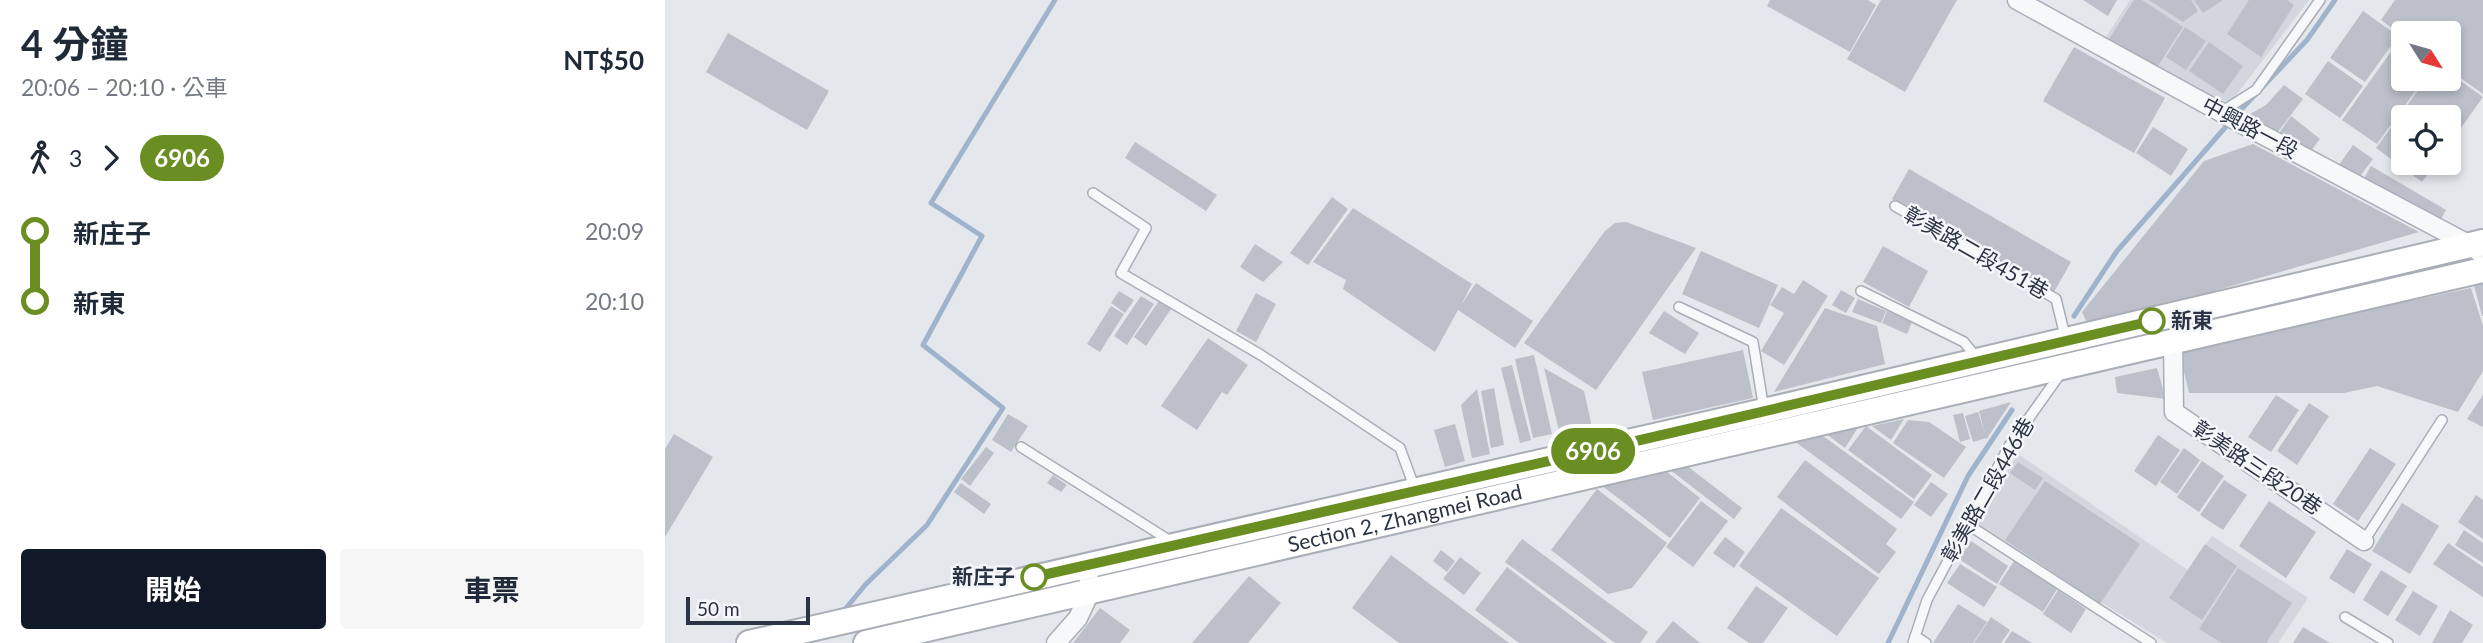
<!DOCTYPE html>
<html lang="zh-TW">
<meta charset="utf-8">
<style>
:root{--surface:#fff;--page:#f6f6f7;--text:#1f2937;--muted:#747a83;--accent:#111827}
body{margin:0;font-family:Lato,"Noto Sans TC",sans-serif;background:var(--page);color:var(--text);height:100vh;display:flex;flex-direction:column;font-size:26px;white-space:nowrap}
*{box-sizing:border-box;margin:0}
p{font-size:23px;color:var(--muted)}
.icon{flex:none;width:38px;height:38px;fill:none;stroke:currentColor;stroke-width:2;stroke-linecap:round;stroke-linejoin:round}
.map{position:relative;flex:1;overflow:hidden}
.drawer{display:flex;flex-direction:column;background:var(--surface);width:665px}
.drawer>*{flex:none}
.badge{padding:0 14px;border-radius:23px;font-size:24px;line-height:46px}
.needle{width:46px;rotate:127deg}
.buttons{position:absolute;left:1726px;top:21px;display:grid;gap:14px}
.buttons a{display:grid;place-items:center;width:70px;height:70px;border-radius:7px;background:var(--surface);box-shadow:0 4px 10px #0003;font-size:35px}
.scale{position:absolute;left:21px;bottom:18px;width:124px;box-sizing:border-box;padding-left:7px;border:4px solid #2b3445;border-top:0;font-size:19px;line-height:24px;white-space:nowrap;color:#2b3445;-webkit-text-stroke:5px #f4f6f9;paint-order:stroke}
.map>.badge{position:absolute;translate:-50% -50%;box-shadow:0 0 0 4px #fff}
.legs{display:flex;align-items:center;gap:10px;height:77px;padding:0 21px;font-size:23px}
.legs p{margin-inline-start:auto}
.overview{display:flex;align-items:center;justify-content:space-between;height:119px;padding:0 21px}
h1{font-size:38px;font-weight:700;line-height:52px}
.button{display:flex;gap:14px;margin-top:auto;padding:14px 21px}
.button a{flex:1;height:80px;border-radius:7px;background:var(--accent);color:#fff;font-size:28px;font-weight:700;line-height:80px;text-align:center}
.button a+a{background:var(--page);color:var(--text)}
ul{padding:0 21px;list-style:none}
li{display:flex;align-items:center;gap:24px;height:70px;font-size:26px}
li i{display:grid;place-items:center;width:10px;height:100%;margin:0 9px;background:currentColor}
li i::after{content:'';width:18px;height:18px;margin:-9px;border:5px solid;border-radius:50%;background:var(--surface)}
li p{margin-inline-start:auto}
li:first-child i{background:linear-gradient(#0000 50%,currentColor 0)}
li:last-child i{background:linear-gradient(currentColor 50%,#0000 0)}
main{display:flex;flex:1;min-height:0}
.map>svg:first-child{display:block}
.built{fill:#d2d6de}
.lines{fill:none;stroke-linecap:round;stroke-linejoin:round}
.stream{stroke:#9fb4cc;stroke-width:5}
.building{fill:#bbc0ca}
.service-casing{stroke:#a9aeb7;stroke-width:12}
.minor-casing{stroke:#a9aeb7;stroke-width:21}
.secondary-casing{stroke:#a9aeb7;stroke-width:28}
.service{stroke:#f7f8fa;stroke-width:9}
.minor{stroke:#f7f8fa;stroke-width:18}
.secondary{stroke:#fff;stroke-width:24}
.line-1-casing{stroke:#fff;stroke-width:16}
.line-1{stroke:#6b8e23;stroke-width:10}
.stop-1-dot{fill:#fff;stroke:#6b8e23;stroke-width:3.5}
.labels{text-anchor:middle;stroke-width:5;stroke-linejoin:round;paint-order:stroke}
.street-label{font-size:21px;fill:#2b3445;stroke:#f4f6f9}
.stop-label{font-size:21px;font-weight:bold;fill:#2b3445;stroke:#f4f6f9;text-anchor:start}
</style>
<main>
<section class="drawer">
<div class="overview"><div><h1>4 分鐘</h1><p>20:06 – 20:10 · 公車</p></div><b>NT$50</b></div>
<div class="legs"><svg class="icon" aria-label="walk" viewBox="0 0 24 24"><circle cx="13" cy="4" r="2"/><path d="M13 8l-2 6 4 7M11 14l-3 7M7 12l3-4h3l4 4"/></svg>3<svg class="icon" aria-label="forward" viewBox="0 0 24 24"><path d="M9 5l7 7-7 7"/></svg><b class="badge" style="background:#6b8e23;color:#fff">6906</b></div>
<ul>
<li><i style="color:#6b8e23"></i><b>新庄子</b><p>20:09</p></li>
<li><i style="color:#6b8e23"></i><b>新東</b><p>20:10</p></li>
</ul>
<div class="button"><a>開始</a><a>車票</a></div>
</section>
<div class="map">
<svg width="1818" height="643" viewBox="0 0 1818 643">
<rect width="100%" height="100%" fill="#e4e7ec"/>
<!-- built -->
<path class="built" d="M 1465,0 L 1644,0 L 1565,103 L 1513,82 L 1447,44 L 1441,37 Z
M 1353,454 L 1523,570 L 1547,536 L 1643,598 L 1613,643 L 1502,643 L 1310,524 Z"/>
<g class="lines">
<!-- stream -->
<path class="stream" d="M 1571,115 L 1642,40 L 1670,0
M 1409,316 L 1452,251 L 1565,122
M 177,613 L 201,584 L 262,525 L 338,408 L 258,345 L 317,236 L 266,203 L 390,0
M 1223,643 L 1303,476 L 1347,410"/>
</g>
<!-- building -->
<path class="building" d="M 1105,0 L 1203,0 L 1211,5 L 1185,52 L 1102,6 Z
M 1216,0 L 1292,0 L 1240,92 L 1182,59 Z
M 1418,0 L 1452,0 L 1443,16 Z
M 1469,0 L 1477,0 L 1518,27 L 1489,72 L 1442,42 Z
M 1484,0 L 1526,0 L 1533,11 L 1518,22 Z
M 1529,0 L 1558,0 L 1538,13 Z
M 1584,0 L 1622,0 L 1629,5 L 1596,57 L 1562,34 Z
M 1730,0 L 1818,0 L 1818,94 L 1783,69 L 1783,33 L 1738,33 L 1738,36 L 1716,20 Z
M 1698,11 L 1733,36 L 1700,82 L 1665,58 Z
M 1520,27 L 1541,41 L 1521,70 L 1501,57 Z
M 63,33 L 164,91 L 142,130 L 41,72 Z
M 1736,38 L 1738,79 L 1759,79 L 1712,144 L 1677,120 Z
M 1544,42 L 1578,66 L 1558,94 L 1524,71 Z
M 1409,47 L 1500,98 L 1469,153 L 1378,101 Z
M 1663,61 L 1698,86 L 1675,118 L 1640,94 Z
M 1783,72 L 1818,97 L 1783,146 L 1783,117 L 1738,117 L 1738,163 L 1771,163 L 1757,182 L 1711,148 L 1761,79 L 1783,79 Z
M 1619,85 L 1638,99 L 1609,137 L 1576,119 L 1601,105 Z
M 1626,116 L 1655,139 L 1642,156 L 1610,139 Z
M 1488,127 L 1523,149 L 1506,176 L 1471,153 Z
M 470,142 L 552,195 L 541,211 L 460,158 Z
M 1588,144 L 1754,232 L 1424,327 L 1417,312 L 1539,161 Z
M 1688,145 L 1708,159 L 1693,179 L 1674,165 Z
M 1706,166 L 1781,210 L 1772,226 L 1697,182 Z
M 1244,169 L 1406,262 L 1389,292 L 1227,199 Z
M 667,197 L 683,209 L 643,265 L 625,253 Z
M 688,208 L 807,284 L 796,305 L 811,283 L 868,321 L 850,348 L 793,310 L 770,352 L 678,289 L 681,280 L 648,262 Z
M 961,222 L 1031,248 L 931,390 L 859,343 L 940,231 L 950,223 Z
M 590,244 L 618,262 L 598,282 L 575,267 Z
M 1218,246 L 1263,271 L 1244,307 L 1198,282 Z
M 1036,251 L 1113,285 L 1094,328 L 1017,294 Z
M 1138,280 L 1163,296 L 1119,365 L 1096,351 L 1119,313 L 1105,305 L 1117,287 L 1129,294 Z
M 1818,283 L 1818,316 L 1817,316 L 1809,285 Z
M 1806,288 L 1818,326 L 1818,371 L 1793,412 L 1712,386 L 1679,393 L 1524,393 L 1514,350 Z
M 1176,290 L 1190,298 L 1181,313 L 1167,305 Z
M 454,291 L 469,300 L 460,313 L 446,303 Z
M 591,293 L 611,304 L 591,342 L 571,331 Z
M 476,296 L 489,304 L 462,345 L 449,336 Z
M 1193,299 L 1221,311 L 1216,323 L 1187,312 Z
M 494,301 L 506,309 L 481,346 L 469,337 Z
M 446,306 L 459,314 L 435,352 L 422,344 Z
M 1160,308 L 1212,326 L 1220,364 L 1109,392 Z
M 999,311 L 1034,333 L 1020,354 L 984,333 Z
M 1222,311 L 1247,322 L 1242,334 L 1217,323 Z
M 543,338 L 583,365 L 562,395 L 557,392 L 532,430 L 496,406 Z
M 1078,350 L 1088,398 L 988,420 L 977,372 Z
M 869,355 L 887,434 L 868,438 L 850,359 Z
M 847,365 L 866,440 L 855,443 L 836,368 Z
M 879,368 L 919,391 L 927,427 L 895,435 Z
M 1492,368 L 1501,399 L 1452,393 L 1450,377 Z
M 829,388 L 839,445 L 826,448 L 816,391 Z
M 812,389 L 825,454 L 807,458 L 796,405 Z
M 1611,395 L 1634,410 L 1606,452 L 1583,437 Z
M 1818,395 L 1818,427 L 1802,419 Z
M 1346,402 L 1321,440 L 1321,438 L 1308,442 L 1300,416 L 1313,412 L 1320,434 L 1314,411 Z
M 1644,403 L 1664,416 L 1632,465 L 1612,451 Z
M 1298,413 L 1305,439 L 1295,442 L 1288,415 Z
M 343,414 L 363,426 L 346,452 L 327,440 Z
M 1239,419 L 1226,440 L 1207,426 Z
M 1243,420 L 1264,422 L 1301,447 L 1279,478 L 1228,443 Z
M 790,424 L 800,461 L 780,467 L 769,430 Z
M 1194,426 L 1180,448 L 1161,434 Z
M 1201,426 L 1267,475 L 1249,499 L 1183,450 Z
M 9,434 L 48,457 L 0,537 L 0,449 Z
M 1493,435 L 1515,450 L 1491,486 L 1469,471 Z
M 1158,436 L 1249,502 L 1236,519 L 1129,441 Z
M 321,447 L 329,453 L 305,486 L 296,479 Z
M 1519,448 L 1535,460 L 1512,494 L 1495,482 Z
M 1705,448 L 1731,464 L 1693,521 L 1668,504 Z
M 1140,460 L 1232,529 L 1221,544 L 1231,552 L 1214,574 L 1112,497 Z
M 1537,461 L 1559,476 L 1534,512 L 1512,497 Z
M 1353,462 L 1378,478 L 1370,490 L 1345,473 Z
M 1022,466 L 1077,508 L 1069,519 L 1004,469 Z
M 1002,472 L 1035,498 L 1005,538 L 936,485 Z
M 388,475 L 402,485 L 396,492 L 382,483 Z
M 1559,480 L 1582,495 L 1558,530 L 1535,515 Z
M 1380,481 L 1475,544 L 1435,604 L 1340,540 Z
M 1266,482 L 1283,494 L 1266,517 L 1249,505 Z
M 296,483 L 326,504 L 319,514 L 289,492 Z
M 932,489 L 1002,543 L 967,588 L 943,594 L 886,550 Z
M 1811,495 L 1818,500 L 1818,539 L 1793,522 Z
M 1036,501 L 1063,521 L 1028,567 L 1001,547 Z
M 1604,501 L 1651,532 L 1621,578 L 1574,546 Z
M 1737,503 L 1774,526 L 1745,574 L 1707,551 Z
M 1116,508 L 1214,578 L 1172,636 L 1074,566 Z
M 1799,530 L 1818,543 L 1818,563 L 1790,545 Z
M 1060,537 L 1080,552 L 1069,568 L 1048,553 Z
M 857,539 L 983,632 L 975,643 L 950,643 L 840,562 Z
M 1306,541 L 1343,566 L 1332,584 L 1294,559 Z
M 1783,543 L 1818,567 L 1818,597 L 1768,564 Z
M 1540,544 L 1572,566 L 1537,620 L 1504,598 Z
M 1682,549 L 1707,564 L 1689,594 L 1664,578 Z
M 776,550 L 790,561 L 782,572 L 768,561 Z
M 726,555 L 844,643 L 734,643 L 687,608 Z
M 795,557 L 816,573 L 799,595 L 778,579 Z
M 1351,558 L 1394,586 L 1378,612 L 1334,584 Z
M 1295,564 L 1332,587 L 1319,607 L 1282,583 Z
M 842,567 L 942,643 L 854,643 L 810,610 Z
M 1573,568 L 1627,603 L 1601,643 L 1557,643 L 1534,629 Z
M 1716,570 L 1742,586 L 1723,616 L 1698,600 Z
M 584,576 L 616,603 L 583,643 L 527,643 Z
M 1091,586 L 1123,608 L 1098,643 L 1084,643 L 1062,628 Z
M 1393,590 L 1421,609 L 1406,633 L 1378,614 Z
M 1748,591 L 1773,606 L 1755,636 L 1730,620 Z
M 1293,604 L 1322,622 L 1308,643 L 1268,643 Z
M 435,608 L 465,630 L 455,643 L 408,643 Z
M 1785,610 L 1808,625 L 1797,643 L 1767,643 Z
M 1326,617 L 1345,630 L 1336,643 L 1309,643 Z
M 1008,621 L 1035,643 L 990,643 Z
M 1638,627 L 1665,643 L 1628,643 Z
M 1347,631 L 1367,643 L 1339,643 Z"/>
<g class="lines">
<!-- service casing -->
<g class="service-casing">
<path id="service" d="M 1556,112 L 1591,90 L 1655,0
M 428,193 L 481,228 L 456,273 L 596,355 L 735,448 L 750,489
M 1230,206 L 1391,299 L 1401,340
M 1196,291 L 1299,342 L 1311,357
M 1014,307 L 1088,342 L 1099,410
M 356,447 L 507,542
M 1302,524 L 1486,643
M 1699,541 L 1777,420
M 1680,617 L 1723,643
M 1250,636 L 1261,643
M 1248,643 L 1262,600 L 1344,446 L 1396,373"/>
</g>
<!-- minor casing -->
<g class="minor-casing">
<path id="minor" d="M 1352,0 L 1581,126 L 1805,245 L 1818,255
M 1508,341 L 1509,412 L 1699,541
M 391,643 L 413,618 L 426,590 L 421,565"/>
</g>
<!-- secondary casing -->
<g class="secondary-casing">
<g id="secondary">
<path d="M 84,643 L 1099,411 L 1818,242"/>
<path id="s1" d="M 201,643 L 1818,270"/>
</g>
</g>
<!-- service -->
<use href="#service" class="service"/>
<!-- minor -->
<use href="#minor" class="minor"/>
<!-- secondary -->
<use href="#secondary" class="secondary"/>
</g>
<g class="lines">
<!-- line-1 casing -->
<g class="line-1-casing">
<path id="line-1" d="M 369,577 L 928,451 L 1487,321"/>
</g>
<!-- line-1 -->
<use href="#line-1" class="line-1"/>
</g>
<!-- markers -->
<g class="stop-1-dot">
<circle cx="1487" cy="321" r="12"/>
<circle cx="369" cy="577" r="12"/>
</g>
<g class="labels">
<!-- street labels -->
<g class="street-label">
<text transform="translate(1585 128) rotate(28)" y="7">中興路一段</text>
<text transform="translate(1311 253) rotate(30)" y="7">彰美路二段451巷</text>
<text transform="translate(1592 468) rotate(34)" y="7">彰美路三段20巷</text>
<text transform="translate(1323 490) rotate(-60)" y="7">彰美路二段446巷</text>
<text dy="7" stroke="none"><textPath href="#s1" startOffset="553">Section 2, Zhangmei Road</textPath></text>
</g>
<!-- stop labels -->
<g class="stop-label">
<text x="1506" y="328">新東</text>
<text x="350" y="584" text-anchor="end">新庄子</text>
</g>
</g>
</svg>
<div class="buttons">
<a><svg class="needle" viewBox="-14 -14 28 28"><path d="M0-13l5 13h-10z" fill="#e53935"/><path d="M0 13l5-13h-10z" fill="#747a83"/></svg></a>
<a><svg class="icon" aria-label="locate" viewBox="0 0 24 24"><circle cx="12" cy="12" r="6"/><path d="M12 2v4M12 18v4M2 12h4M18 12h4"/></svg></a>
</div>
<div class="scale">50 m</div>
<b class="badge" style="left:928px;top:451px;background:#6b8e23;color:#fff">6906</b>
</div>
</main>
